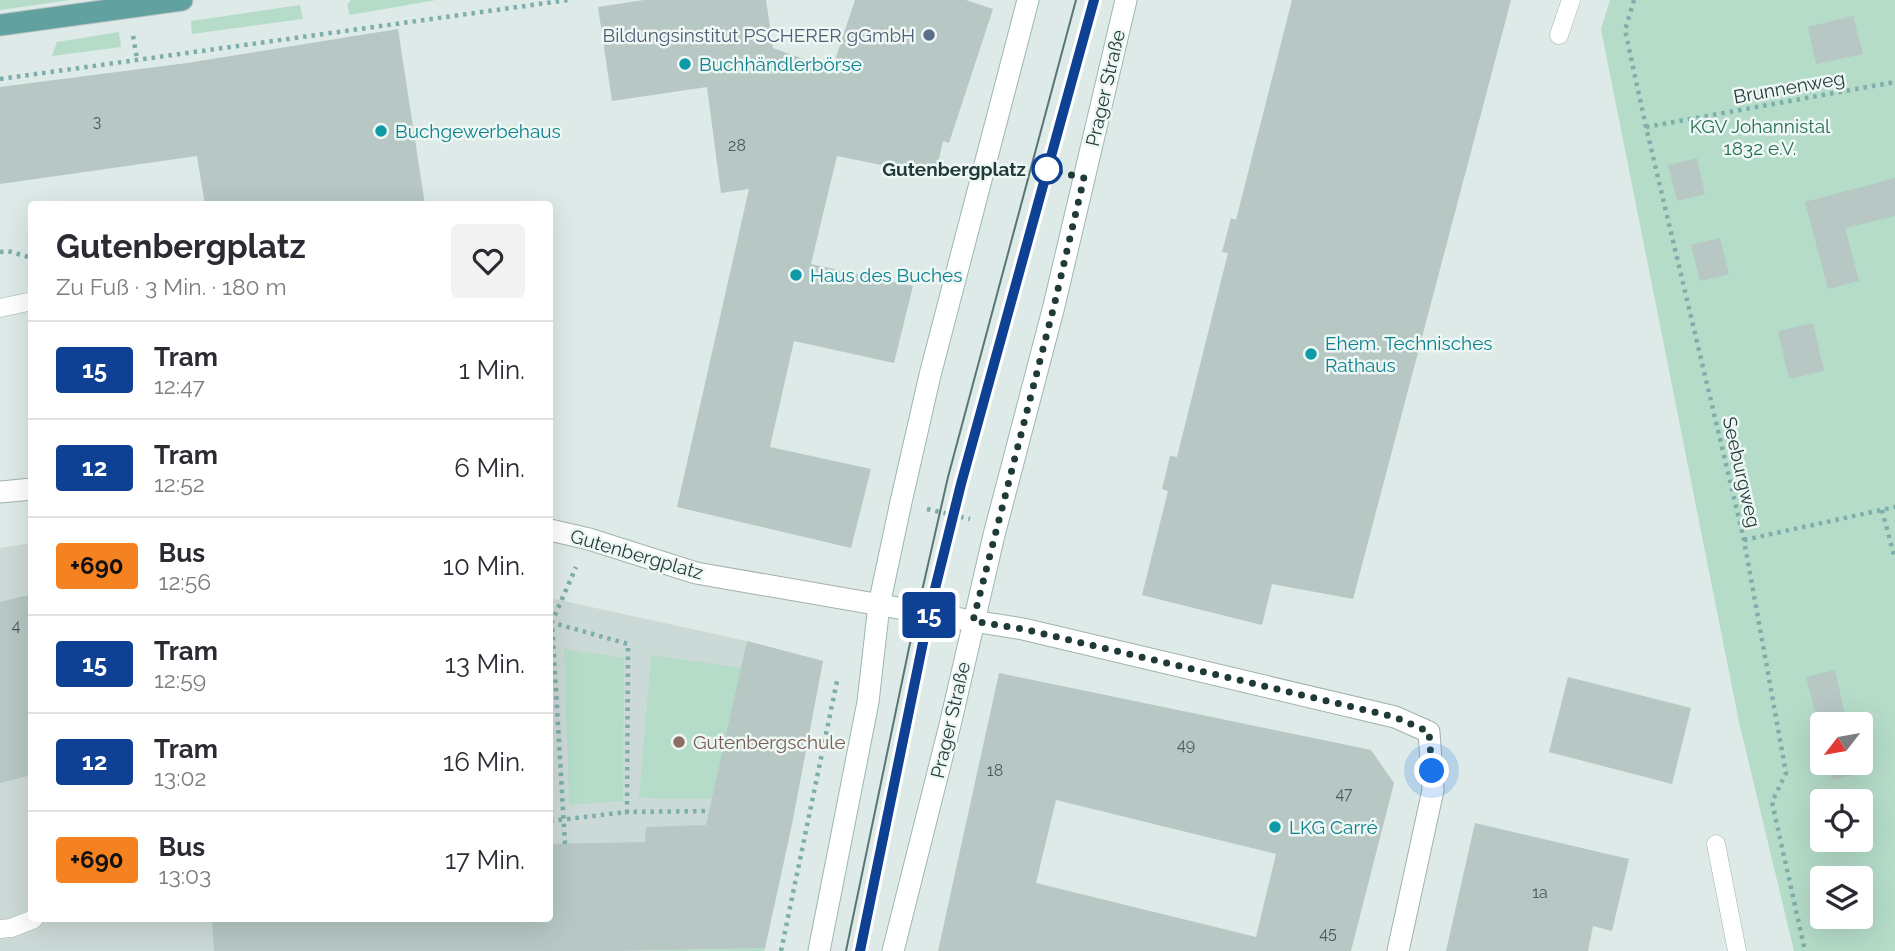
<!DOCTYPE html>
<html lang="de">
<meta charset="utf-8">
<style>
:root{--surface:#fff;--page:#f2f2f3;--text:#2b2b33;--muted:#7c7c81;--line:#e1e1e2}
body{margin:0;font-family:Raleway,sans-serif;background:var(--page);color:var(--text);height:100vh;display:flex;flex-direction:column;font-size:26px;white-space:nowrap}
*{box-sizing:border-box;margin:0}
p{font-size:23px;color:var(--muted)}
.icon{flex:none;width:38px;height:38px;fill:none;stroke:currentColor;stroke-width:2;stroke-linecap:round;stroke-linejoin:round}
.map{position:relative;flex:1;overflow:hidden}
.panel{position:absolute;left:28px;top:201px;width:525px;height:721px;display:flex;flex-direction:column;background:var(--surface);border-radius:7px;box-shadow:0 7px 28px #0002}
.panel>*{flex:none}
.badge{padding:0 14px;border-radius:5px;font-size:24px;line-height:46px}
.needle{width:46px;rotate:239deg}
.buttons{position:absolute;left:1810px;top:712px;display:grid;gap:14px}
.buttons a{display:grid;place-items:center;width:63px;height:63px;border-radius:7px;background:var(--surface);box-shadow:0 7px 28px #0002;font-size:35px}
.you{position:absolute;width:35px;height:35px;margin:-18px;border:5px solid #fff;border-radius:50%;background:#1a73e8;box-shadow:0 0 0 10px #1a73e833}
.map>.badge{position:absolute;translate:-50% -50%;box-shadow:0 0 0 4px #fff}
.round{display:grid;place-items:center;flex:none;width:74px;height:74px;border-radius:7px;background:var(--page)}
.overview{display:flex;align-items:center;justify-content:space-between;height:119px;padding:0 28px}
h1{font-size:33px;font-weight:700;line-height:52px}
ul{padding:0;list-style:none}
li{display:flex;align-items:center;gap:21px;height:98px;padding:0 28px;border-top:2px solid var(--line)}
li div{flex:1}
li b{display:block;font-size:26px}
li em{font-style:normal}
li .badge{min-width:77px;font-weight:700;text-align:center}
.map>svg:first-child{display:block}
.built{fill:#ccdad7}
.green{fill:#b5dcc9;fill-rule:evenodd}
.building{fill:#b6c7c4;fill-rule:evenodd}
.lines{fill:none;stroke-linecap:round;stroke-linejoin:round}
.service-casing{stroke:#a0b2af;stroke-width:19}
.minor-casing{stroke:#a0b2af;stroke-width:23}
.tertiary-casing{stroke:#a0b2af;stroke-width:23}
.secondary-casing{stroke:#9db6b3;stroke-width:23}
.primary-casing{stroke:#bcc4c4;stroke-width:23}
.path{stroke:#7daeab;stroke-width:4.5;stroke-dasharray:3.5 5;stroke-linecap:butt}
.service{stroke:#fff;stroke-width:18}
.minor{stroke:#fff;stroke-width:21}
.tertiary{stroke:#fff;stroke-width:21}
.secondary{stroke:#fff;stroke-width:21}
.primary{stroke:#61a1a0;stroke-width:21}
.tram{stroke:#597675;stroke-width:2}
.line-casing{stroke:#fff;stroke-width:16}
.line{stroke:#0e4094;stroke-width:10}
.walk{stroke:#1f3a39;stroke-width:7;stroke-dasharray:0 12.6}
.service-dot{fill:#5c6f8a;stroke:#eef7f4;stroke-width:2.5}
.culture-dot{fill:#0f9aa8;stroke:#eef7f4;stroke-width:2.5}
.stop-dot{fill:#fff;stroke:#0e4094;stroke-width:3.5}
.education-dot{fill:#8d6e63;stroke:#eef7f4;stroke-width:2.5}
.labels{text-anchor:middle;stroke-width:5;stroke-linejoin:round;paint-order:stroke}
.number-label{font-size:16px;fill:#455d5c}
.service-label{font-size:19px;fill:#4e5e75;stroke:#eef7f4;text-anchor:end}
.culture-label{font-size:19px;fill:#0d838f;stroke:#eef7f4;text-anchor:start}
.street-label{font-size:19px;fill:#1f3a39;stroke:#eef7f4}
.park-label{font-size:19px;fill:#287157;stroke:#eef7f4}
.stop-label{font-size:19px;font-weight:bold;fill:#1f3a39;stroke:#eef7f4;text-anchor:end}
.education-label{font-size:19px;fill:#785e54;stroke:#eef7f4;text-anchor:start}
</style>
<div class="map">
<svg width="1895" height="951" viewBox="0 0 1895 951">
<rect width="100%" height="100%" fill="#ddeae7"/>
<!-- built -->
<path class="built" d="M 31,543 L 32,919 L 550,919 L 550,598 L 747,641 L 823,661 L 792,824 L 765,948 L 616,951 L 0,951 L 0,548 Z"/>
<!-- green -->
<path class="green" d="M 0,0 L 71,0 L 0,10 Z
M 351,0 L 436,0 L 350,15 L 347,5 Z
M 1610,0 L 1895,0 L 1895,951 L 1794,951 L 1739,722 L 1601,29 ZM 1822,724 L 1860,724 L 1860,763 L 1822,763 ZM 1822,802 L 1860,802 L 1860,840 L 1822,840 ZM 1822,878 L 1860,878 L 1860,917 L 1822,917 Z
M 300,5 L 303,19 L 192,34 L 191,21 Z
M 119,32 L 121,47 L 52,56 L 57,42 Z
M 564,649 L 624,658 L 623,801 L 569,805 Z
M 651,655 L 742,668 L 712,799 L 639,798 Z
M 765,948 L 764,951 L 629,951 Z"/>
<!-- building -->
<path class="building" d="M 644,0 L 766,0 L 773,48 L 832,69 L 855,0 L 966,0 L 993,9 L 949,143 L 943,141 L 935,176 L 837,156 L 811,264 L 913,286 L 894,363 L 794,341 L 770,447 L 871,469 L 851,548 L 677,507 L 749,189 L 721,193 L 707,87 L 612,101 L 598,7 Z
M 1292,0 L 1511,0 L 1353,599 L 1272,584 L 1262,625 L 1142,595 L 1168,491 L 1162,489 L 1170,456 L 1177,457 L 1228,253 L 1222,252 L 1231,218 L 1236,220 Z
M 1853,16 L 1863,54 L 1816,64 L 1808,27 Z
M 398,29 L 425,205 L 205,205 L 197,156 L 0,184 L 0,87 L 187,63 Z
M 1697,158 L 1705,194 L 1677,201 L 1668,165 Z
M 1895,178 L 1895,216 L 1845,228 L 1859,281 L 1828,289 L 1805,202 Z
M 1720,238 L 1729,274 L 1700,281 L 1691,245 Z
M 1813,323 L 1824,371 L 1789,379 L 1778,331 Z
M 32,594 L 32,775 L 0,783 L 0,602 Z
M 747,641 L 823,661 L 792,824 L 765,948 L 616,951 L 214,951 L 212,919 L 550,919 L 550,844 L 645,842 L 646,827 L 706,825 Z
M 1835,670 L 1847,724 L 1822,724 L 1822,739 L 1806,677 Z
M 999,673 L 1371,750 L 1394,783 L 1351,951 L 938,951 ZM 1056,800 L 1276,854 L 1256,937 L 1036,883 Z
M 1568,677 L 1691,708 L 1672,784 L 1549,752 Z
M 1828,763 L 1855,763 L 1858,774 L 1832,780 Z
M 1475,823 L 1629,859 L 1612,931 L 1593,926 L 1588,951 L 1446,951 Z"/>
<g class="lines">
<!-- service casing -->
<g class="service-casing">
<path id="service" d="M 1559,35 L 1571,0
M 0,308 L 28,302
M 1716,844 L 1737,951
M 0,929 L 11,928 L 34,919"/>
</g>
<!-- minor casing -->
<g class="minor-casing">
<path id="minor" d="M 973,621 L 1023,629 L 1395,717 L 1429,732 L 1433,790 L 1398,951"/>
</g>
<!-- tertiary casing -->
<g class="tertiary-casing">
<path id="tertiary" d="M 0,492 L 32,489
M 550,530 L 589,539 L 696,573 L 973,621"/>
</g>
<!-- secondary casing -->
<g class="secondary-casing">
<path id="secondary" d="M 819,951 L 868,702 L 879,605 L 901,502 L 930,375 L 1028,0
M 893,951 L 950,725 L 994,535 L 1054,306 L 1126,0"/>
</g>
<!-- primary casing -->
<g class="primary-casing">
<path id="primary" d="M 0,25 L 182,0"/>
</g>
<!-- path -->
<path class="path" d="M 1634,0 L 1625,30 L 1646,127 L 1744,540 L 1786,773 L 1772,802 L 1805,951
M 133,36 L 137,59
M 0,79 L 568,0
M 1646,127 L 1895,82
M 0,252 L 8,251 L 32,258
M 927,509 L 970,519
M 1882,510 L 1895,559
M 1744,540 L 1895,507
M 550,622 L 628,644 L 627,812 L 550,821
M 625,812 L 709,811
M 565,844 L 552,622 L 576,567
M 781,951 L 837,681"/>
<!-- service -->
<use href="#service" class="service"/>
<!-- minor -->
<use href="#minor" class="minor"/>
<!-- tertiary -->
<use href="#tertiary" class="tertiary"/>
<!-- secondary -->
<use href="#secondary" class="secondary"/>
<!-- primary -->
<use href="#primary" class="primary"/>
<!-- tram -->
<path class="tram" d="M 846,951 L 909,648 L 948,477 L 1076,0
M 860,951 L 929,613 L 961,484 L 1094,0"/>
</g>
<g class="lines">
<!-- line casing -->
<g class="line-casing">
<path id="line" d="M 860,951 L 929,613 L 961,484 L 1094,0"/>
</g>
<!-- line -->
<use href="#line" class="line"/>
<!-- walk -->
<path class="walk" d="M 1047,169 L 1084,178 L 1054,306 L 973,621 L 1023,629 L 1395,717 L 1429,732 L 1432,771"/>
</g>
<!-- markers -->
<circle class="service-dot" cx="929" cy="35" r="7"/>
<g class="culture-dot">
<circle cx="685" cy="64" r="7"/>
<circle cx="381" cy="131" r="7"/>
<circle cx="796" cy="275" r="7"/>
<circle cx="1311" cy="354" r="7"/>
<circle cx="1275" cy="827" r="7"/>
</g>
<circle class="stop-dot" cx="1047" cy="169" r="14"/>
<circle class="education-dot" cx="679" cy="742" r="7"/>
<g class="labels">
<!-- number labels -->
<g class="number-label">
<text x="97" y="127">3</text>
<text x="737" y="151">28</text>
<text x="16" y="631">4</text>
<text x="1186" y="750">49</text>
<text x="995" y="776">18</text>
<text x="1344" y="799">47</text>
<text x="1540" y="898">1a</text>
<text x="1328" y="939">45</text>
</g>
<!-- service labels -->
<g class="service-label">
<text x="915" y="42">Bildungsinstitut PSCHERER gGmbH</text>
</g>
<!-- culture labels -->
<g class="culture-label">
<text x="699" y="71">Buchhändlerbörse</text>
<text x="395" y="138">Buchgewerbehaus</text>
<text x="810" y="282">Haus des Buches</text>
<text x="1325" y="350">Ehem. Technisches<tspan x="1325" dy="22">Rathaus</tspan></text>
<text x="1289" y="834">LKG Carré</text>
</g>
<!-- street labels -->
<g class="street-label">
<text transform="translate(1789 87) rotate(-10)" y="7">Brunnenweg</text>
<text transform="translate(1105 88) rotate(-77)" y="7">Prager Straße</text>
<text transform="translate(1742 472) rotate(77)" y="7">Seeburgweg</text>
<text transform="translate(637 554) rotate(16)" y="7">Gutenbergplatz</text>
<text transform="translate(950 720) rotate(-77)" y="7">Prager Straße</text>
</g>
<!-- park labels -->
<g class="park-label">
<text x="1760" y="133">KGV Johannistal<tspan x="1760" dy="22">1832 e.V.</tspan></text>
</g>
<!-- stop labels -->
<g class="stop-label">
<text x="1026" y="176">Gutenbergplatz</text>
</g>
<!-- education labels -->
<g class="education-label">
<text x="693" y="749">Gutenbergschule</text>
</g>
</g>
</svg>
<div class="buttons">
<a><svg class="needle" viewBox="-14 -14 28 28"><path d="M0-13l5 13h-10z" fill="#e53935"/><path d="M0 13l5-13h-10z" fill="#7c7c81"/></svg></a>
<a><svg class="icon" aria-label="locate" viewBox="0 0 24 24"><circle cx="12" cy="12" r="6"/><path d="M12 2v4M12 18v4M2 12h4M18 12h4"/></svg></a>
<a><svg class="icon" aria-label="layers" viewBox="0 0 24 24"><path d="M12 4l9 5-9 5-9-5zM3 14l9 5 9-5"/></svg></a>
</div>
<div class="you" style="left:1432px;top:771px"></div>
<b class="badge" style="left:929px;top:615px;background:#0e4094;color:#fff">15</b>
<section class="panel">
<div class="overview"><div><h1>Gutenbergplatz</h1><p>Zu Fuß · 3 Min. · 180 m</p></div><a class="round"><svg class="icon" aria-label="heart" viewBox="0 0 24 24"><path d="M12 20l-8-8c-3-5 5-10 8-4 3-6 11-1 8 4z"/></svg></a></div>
<ul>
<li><span class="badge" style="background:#0e4094;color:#fff">15</span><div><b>Tram</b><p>12:47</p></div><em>1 Min.</em></li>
<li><span class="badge" style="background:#0e4094;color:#fff">12</span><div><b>Tram</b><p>12:52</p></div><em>6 Min.</em></li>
<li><span class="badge" style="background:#f58220;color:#111">+690</span><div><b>Bus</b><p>12:56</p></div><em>10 Min.</em></li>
<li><span class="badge" style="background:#0e4094;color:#fff">15</span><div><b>Tram</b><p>12:59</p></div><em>13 Min.</em></li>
<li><span class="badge" style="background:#0e4094;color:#fff">12</span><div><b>Tram</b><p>13:02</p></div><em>16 Min.</em></li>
<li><span class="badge" style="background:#f58220;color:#111">+690</span><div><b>Bus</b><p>13:03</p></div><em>17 Min.</em></li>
</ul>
</section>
</div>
